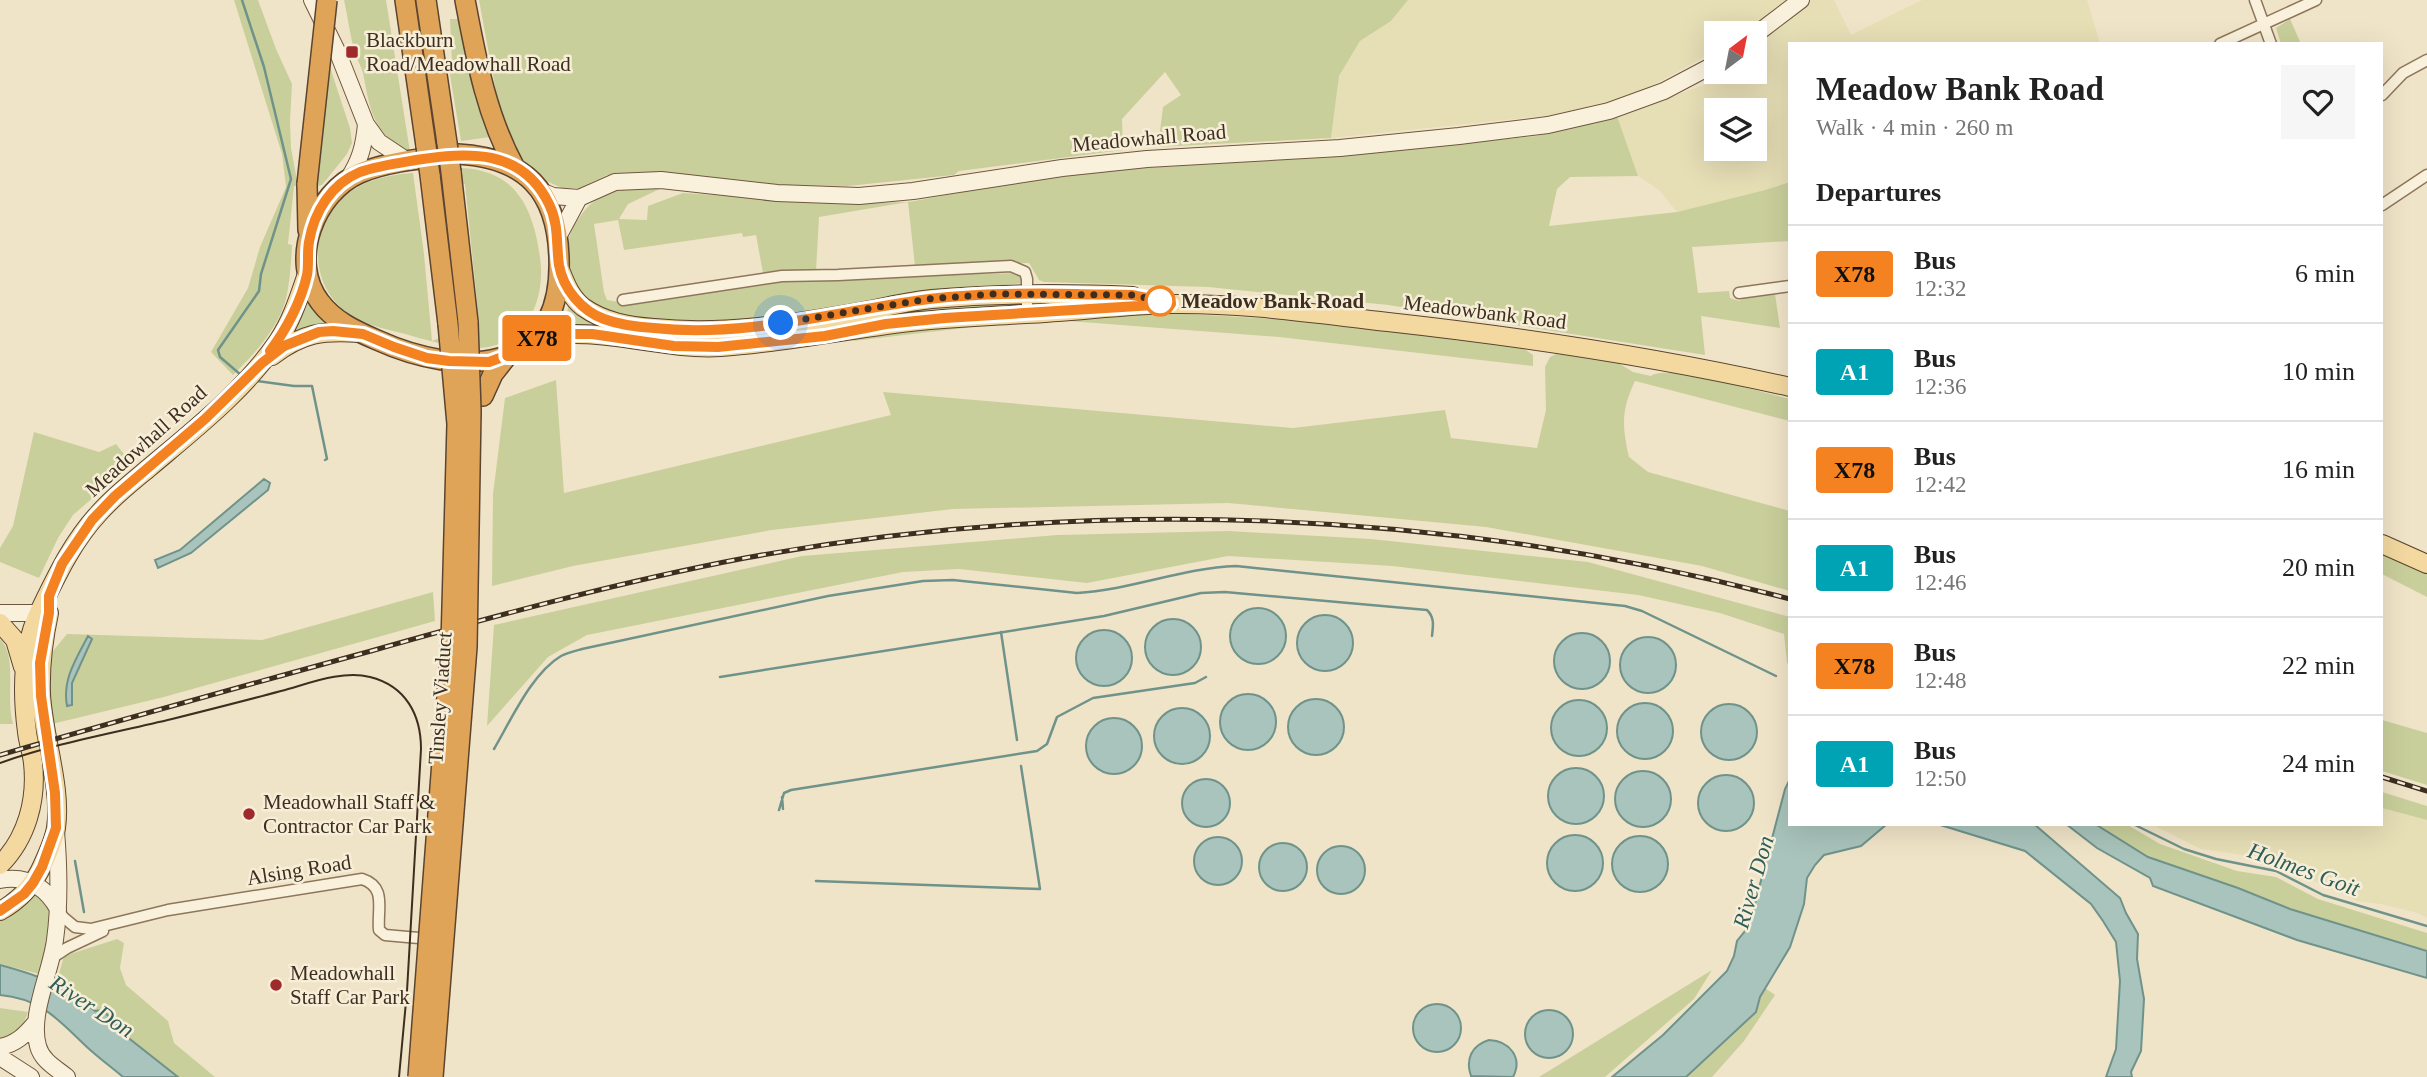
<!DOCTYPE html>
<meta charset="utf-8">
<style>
:root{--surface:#fff;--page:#f6f6f6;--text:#222;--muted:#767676;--line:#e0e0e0}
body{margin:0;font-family:"Times New Roman",serif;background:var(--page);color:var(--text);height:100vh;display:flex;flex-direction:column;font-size:26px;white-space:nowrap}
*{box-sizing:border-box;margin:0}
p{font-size:23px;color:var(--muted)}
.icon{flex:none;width:38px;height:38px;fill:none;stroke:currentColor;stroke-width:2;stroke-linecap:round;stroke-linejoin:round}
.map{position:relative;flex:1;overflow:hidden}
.drawer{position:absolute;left:1788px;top:42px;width:595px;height:784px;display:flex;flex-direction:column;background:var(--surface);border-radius:0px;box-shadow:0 7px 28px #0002}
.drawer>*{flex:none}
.badge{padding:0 14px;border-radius:5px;font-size:24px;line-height:46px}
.needle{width:46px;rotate:32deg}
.buttons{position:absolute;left:1704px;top:21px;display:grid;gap:14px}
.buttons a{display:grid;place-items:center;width:63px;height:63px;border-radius:0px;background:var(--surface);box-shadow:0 7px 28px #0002;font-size:35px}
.you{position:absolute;width:35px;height:35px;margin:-18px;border:5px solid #fff;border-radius:50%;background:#1a73e8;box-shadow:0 0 0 10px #1a73e833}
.map>.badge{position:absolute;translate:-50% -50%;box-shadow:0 0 0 4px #fff}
h2{padding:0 28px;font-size:26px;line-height:63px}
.round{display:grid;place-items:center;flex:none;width:74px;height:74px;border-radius:0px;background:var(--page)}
.head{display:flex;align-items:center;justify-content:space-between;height:119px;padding:0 28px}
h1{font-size:33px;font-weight:600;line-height:52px}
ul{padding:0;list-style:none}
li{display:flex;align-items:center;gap:21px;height:98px;padding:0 28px;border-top:2px solid var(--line)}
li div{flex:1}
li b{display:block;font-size:26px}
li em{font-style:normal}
li .badge{min-width:77px;font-weight:700;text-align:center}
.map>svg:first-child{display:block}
.farmland{fill:#e6deb5;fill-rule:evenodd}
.green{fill:#c9cf9b}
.water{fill:#a9c4bc;stroke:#6f938a;stroke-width:2}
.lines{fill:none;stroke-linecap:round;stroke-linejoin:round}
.stream{stroke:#6f938a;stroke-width:2.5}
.street-casing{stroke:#8d765c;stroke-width:13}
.secondary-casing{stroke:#6f573f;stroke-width:18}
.primary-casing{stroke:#5b4430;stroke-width:20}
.highway-casing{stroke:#5b4430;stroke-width:22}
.street{stroke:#faf1dc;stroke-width:10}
.secondary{stroke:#faf1dc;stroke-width:16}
.primary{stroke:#f3d9a0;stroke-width:18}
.highway{stroke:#e0a458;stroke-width:19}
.tram{stroke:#3d2e20;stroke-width:2}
.rail-casing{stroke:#3d2e20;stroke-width:5}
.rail{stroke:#f7eed8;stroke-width:2.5;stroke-dasharray:8;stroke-linecap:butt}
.highway-bridge-casing{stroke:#5b4430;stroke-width:22;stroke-linecap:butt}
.highway-bridge{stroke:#e0a458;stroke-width:19}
.line-casing{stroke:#fff;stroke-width:16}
.line{stroke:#f58220;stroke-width:10}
.walk{stroke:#3d2e20;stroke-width:7;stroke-dasharray:0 12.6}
.poi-dot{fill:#9e2a2b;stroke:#f7eed8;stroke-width:2.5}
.stop-dot{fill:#fff;stroke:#f58220;stroke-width:3.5}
.labels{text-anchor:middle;stroke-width:5;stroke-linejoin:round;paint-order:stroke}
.poi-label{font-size:21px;fill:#3d2e20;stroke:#f7eed8;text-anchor:start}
.street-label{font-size:21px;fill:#3d2e20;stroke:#f7eed8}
.stop-label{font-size:21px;font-weight:bold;fill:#3d2e20;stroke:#f7eed8;text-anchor:start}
.water-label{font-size:23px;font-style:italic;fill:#2f5d5a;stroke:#f7eed8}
</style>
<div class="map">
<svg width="2427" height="1077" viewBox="0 0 2427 1077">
<rect width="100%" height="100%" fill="#f0e4c8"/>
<!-- farmland -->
<path class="farmland" d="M 1408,0 L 1789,0 L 1742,33 L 1717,33 L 1717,50 L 1635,95 L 1553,115 L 1331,138 L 1339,76 L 1360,41 L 1391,21 Z
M 1811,0 L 1834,0 L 1851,35 L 1922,0 L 2087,0 L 2100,44 L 1790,44 L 1790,182 L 1765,190 L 1677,212 L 1659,190 L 1638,176 L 1617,116 L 1707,84 L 1722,72 L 1755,72 L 1755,45 ZM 1717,110 L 1755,110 L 1755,149 L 1717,149 Z
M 2382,808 L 2427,820 L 2427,918 L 2418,913 L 2381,904 L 2357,901 L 2264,858 L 2201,849 L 2151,824 L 2382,824 Z"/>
<!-- green -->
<path class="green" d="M 234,0 L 258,0 L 276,49 L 292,84 L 290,122 L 291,148 L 298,186 L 294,186 L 288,244 L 292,245 C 291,263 290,282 286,299 C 278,329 254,354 233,375 L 211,352 L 248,288 L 260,247 L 286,187 L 282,154 Z
M 344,0 L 386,0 L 410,152 C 373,135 370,110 363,73 C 361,66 357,60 355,53 C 350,36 348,18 344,0 Z
M 479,0 L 1408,0 L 1391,21 L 1360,41 L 1339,76 L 1331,138 L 1158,147 L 1163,107 L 1181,95 L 1165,72 L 1122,119 L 1123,150 L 959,171 L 954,175 L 848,186 L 762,185 L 658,172 L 607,175 L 580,188 L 562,188 L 533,175 L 516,152 L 501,119 Z
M 450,19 L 459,19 L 462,24 L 480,107 L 490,137 L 461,141 L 449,69 L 452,64 Z
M 2290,19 L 2301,44 L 2281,44 L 2276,28 Z
M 328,61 L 350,128 L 352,143 L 347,154 L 322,185 L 315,187 Z
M 1617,116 L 1638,176 L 1570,177 L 1557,189 L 1549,226 L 1677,212 L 1765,190 L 1790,182 L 1790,241 L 1692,247 L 1698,293 L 1729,291 L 1730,298 L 1739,301 L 1746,297 L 1775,294 L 1780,328 L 1701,316 L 1705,355 L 1388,305 L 1208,287 L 1044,282 L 1039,280 L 1029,263 L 915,266 L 908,202 L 819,217 L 816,271 L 763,273 L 756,235 L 743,237 L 742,233 L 624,250 L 618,220 L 594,224 L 604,292 L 607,300 L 625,303 L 764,280 L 1020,273 L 1023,283 C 966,290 910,296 853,304 C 806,310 758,322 711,325 C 680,326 646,321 616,313 C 568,300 551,252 582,214 C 589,204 599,196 611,192 C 628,186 646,187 664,187 L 628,204 L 619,219 L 647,220 L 648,206 L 683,193 L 849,203 L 909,202 L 1000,185 L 1108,170 L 1333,157 L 1536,136 Z
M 461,168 C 516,170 533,208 540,257 C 546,298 528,345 480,348 C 458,349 434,342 412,336 C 393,330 369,327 352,316 C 318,295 309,252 327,218 C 344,186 378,175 413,173 L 424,254 L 432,341 L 479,322 L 465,184 L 423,172 Z
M 308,296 L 333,323 L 291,335 Z
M 1022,300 L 1022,307 L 842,327 L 840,320 L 914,308 Z
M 570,304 L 586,316 L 817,331 L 561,326 Z
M 1152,312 L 1331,322 L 1520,346 L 1533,355 L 1533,366 L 1279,337 L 1042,319 L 853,341 L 859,336 L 874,332 L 946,323 Z
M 1558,353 L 1610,358 L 1633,372 L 1651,376 C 1667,363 1766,394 1790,399 L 1790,421 L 1635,381 C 1621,411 1622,425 1629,457 L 1648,472 L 1790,511 L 1790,591 L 1702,566 L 1486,527 L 1228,503 L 953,509 L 772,530 L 573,566 L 492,586 L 493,494 L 505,398 L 556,380 L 564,493 L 891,415 L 883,392 L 1293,428 L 1445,410 L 1451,438 L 1537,448 L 1546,410 L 1545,367 L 1550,357 Z
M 34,432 L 99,452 L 116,444 L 132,464 L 73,515 L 58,538 L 39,578 L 0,562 L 0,548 L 13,526 Z
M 1228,531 L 1371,539 L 1588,562 L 1790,617 L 1790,665 L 1787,663 L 1784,634 L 1720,613 L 1638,595 L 1392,566 L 1228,556 L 1087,583 L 959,569 L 903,572 L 587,635 L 548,657 L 487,726 L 494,625 L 802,556 L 1057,535 Z
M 2382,553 L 2427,573 L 2427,597 L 2382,574 Z
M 433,592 L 435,621 L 164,697 L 52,724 L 48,657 L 67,634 L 262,640 Z
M 0,639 C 18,656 5,698 13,724 L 0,724 Z
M 2382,720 L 2427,733 L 2427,785 L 2382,771 Z
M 2382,792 L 2427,806 L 2427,820 L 2382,808 Z
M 2095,824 L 2126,824 L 2160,844 L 2237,871 L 2276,877 L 2318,899 L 2427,933 L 2427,951 L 2290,909 L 2238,888 L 2148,857 Z
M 36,892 L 51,911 L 47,942 L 39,974 L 0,964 L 0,920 L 20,909 Z
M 117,939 L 124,943 L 120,968 L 126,985 L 168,1021 L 174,1043 L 215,1077 L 179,1077 L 126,1036 L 103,1010 L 95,1011 L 71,991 L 56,984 L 64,956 Z
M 1712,970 L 1694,999 L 1605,1077 L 1539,1077 Z
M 1765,988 L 1775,995 L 1744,1041 L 1712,1077 L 1686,1077 L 1756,1012 L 1760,997 Z
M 0,1008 L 28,1012 C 23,1027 17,1036 0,1039 Z"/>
<!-- water -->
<path class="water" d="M 264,479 L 270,483 L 268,490 L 191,553 L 158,568 L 155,560 L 180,550 Z
M1230 636a28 28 0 1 1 56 0a28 28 0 1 1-56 0Z
M1297 643a28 28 0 1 1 56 0a28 28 0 1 1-56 0Z
M1145 647a28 28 0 1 1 56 0a28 28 0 1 1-56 0Z
M1076 658a28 28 0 1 1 56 0a28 28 0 1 1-56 0Z
M1554 661a28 28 0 1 1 56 0a28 28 0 1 1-56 0Z
M 88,636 L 92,639 L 72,683 L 72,705 L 67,706 C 62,680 76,659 88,636 Z
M1620 665a28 28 0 1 1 56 0a28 28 0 1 1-56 0Z
M1220 722a28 28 0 1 1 56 0a28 28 0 1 1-56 0Z
M1288 727a28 28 0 1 1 56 0a28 28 0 1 1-56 0Z
M1551 728a28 28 0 1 1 56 0a28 28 0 1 1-56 0Z
M1617 731a28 28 0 1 1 56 0a28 28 0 1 1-56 0Z
M1701 732a28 28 0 1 1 56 0a28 28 0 1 1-56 0Z
M1154 736a28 28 0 1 1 56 0a28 28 0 1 1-56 0Z
M1086 746a28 28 0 1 1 56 0a28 28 0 1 1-56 0Z
M1548 796a28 28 0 1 1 56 0a28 28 0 1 1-56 0Z
M1615 799a28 28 0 1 1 56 0a28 28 0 1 1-56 0Z
M1698 803a28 28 0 1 1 56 0a28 28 0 1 1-56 0Z
M1182 803a24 24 0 1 1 48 0a24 24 0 1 1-48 0Z
M 1790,779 L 1790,824 L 1887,824 L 1861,846 L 1824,855 L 1815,865 L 1807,878 L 1804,904 L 1790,947 L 1760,997 L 1756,1012 L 1686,1077 L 1612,1077 L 1663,1035 L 1727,971 L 1734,956 L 1737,941 L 1749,926 L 1785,789 Z
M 1937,824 L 2034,824 L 2120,898 L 2126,913 L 2138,934 L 2137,959 L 2144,999 L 2141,1051 L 2131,1072 L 2132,1077 L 2106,1077 L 2116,1049 L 2120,981 L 2116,942 L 2103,921 L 2091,904 L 2025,851 Z
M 2066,824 L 2095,824 L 2148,857 L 2238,888 L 2290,909 L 2427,951 L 2427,978 L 2297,940 L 2153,886 L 2150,878 L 2097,848 Z
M1547 863a28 28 0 1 1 56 0a28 28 0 1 1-56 0Z
M1612 864a28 28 0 1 1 56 0a28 28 0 1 1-56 0Z
M1194 861a24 24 0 1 1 48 0a24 24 0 1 1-48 0Z
M1259 867a24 24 0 1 1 48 0a24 24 0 1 1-48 0Z
M1317 870a24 24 0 1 1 48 0a24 24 0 1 1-48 0Z
M 0,965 C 41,976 62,984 95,1011 L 103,1010 L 126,1036 L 178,1077 L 123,1077 C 111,1067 99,1058 88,1048 C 59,1021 43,999 0,995 Z
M1413 1028a24 24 0 1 1 48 0a24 24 0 1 1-48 0Z
M1525 1034a24 24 0 1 1 48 0a24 24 0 1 1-48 0Z
M 1489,1040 C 1510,1041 1523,1058 1513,1077 L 1471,1076 C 1465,1059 1472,1045 1489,1040 Z"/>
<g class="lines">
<!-- stream -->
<path class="stream" d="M 241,375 L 220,357 L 218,350 L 259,291 L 261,274 L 291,179 L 264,67 L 242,0
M 257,381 L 294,386 L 312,386 L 327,459 L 325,460
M 1001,632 L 1017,740
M 720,677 L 1104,616 L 1201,593 L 1225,592 L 1427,610 C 1435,618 1433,626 1432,636
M 494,749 C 511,720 532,673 561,656 C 567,653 575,651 582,649 L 828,596 L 923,581 L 953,580 L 1077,593 C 1131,590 1182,568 1236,566 L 1625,606 L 1642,611 L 1776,676
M 782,797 L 783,809
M 779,810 L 784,793 L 791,790 L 1037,751 L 1047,744 L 1057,717 L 1093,698 L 1195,683 L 1206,677
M 2133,824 L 2184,849 L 2216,859 L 2276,871 L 2323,895 L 2427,926
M 75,861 L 84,912
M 816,881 L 1040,889 L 1021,766"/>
<!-- street casing -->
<g class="street-casing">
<path id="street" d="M 2255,0 L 2271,44
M 2220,44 L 2316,0
M 2382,95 L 2403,73 L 2427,60
M 2382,205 L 2427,175
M 1739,293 L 1790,286
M 623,300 L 782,276 L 838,275 L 1011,266 L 1025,272 L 1027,279 L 1027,314
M 58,909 L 63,917 L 75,927 L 91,929 L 168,910 L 362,879 C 387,887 377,909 379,930 L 385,935 L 430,939
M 52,958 L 67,948 L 103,931"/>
</g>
<!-- secondary casing -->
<g class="secondary-casing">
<path id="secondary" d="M 312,0 L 338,53 L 366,124 L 379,142 L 409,162
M 1755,35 L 1801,0
M 348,179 C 360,161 364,146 366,124
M 541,191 L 553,196 L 579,198 L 615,182 L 661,180 L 777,193 L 859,196 L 913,191 L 1062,168 L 1147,159 L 1340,148 L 1459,136 L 1548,125 L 1609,111 L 1664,91 L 1717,63
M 558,237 L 579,198
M 0,613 L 49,613
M 56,831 C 59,867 60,904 55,940 C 51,972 29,1015 38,1046 C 42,1061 56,1068 67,1077
M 0,880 C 26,875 45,886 58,909
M 0,1047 C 16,1044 25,1035 35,1023
M 0,1057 L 31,1077"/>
</g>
<!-- primary casing -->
<g class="primary-casing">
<path id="primary" d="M 559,267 C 565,282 570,297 583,307 C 604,322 629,326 654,328 C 722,335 791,324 859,312 C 883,308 908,301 932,299 C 999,293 1066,293 1133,296
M 532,339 C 595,323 658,351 721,347 C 777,343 831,333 886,325 C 932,318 979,317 1026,314 C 1074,312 1123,305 1172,304 C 1244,303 1316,314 1388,322 C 1523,337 1657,357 1790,387
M 272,356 C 302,333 323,330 360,333
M 2382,544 L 2427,564
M 0,623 L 15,640 L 23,667
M 0,865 C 27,838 37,800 33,763 C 32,753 28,742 27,732 C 22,694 22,648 39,612 C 56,577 72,542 99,513 C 114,496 132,482 150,467 C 195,429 245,390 278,341 C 292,320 299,297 307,274
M 0,911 C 20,900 34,885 43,864 C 48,853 54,840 56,828 C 62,787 43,736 41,694 C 40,666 43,641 49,613"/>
</g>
<!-- highway casing -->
<g class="highway-casing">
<path id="highway" d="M 405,0 L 426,146
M 426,0 L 447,143
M 465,0 C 476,58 486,115 515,168
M 458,154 C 525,158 557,190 559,258 C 563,376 461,378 377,340 C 356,331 334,321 320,302 C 288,261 315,192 360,173 C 388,161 428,158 458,154 Z
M 451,172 L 468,322
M 430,175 L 448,324
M 307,184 L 308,230
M 483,396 L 493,374 L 508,355"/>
</g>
<!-- street -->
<use href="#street" class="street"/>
<!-- secondary -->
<use href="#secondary" class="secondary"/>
<!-- primary -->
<use href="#primary" class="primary"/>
<!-- highway -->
<use href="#highway" class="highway"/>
<!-- tram -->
<path class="tram" d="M 0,763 C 56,743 114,733 172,719 C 208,710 244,701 281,691 C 308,684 341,670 370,677 C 406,686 421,715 421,749 L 407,991 L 399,1077"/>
<!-- rail casing -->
<g class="rail-casing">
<path id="rail" d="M 0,755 C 124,719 247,685 371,651 C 495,616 619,582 745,558 C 1091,495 1450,509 1790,599
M 2382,777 L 2427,791"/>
</g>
<!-- rail -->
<use href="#rail" class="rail"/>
<!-- highway-bridge casing -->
<g class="highway-bridge-casing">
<path id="highway-bridge" d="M 447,143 L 451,172
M 426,146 L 430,175
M 307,184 L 327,0
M 418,1077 L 451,643 L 457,424 L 448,324
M 433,1077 L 467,647 L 471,411 L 468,322"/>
</g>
<!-- highway-bridge -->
<use href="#highway-bridge" class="highway-bridge"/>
</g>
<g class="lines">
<!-- line casing -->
<g class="line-casing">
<path id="line" d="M 0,911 L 24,894 L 33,883 L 42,867 L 56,828 L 55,793 L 41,696 L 40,663 L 49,613 L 49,596 L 62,564 L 92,520 L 115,496 L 205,419 L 262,363 L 284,346 L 319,332 L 333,331 L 363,334 L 394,347 L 427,358 L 449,361 L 489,362 L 508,355 L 532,339 L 552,334 L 592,334 L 674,346 L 718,347 L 825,336 L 886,324 L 945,318 L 1171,304 C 1158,301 1145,297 1132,295 C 1114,294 1094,295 1076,294 C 1027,293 978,293 929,299 C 837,311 747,338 654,328 C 638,327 620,325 604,319 C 582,311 563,289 559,265 C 556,244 559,224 549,204 C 522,148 467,152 416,160 C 398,163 377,166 360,172 C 331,184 314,212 309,242 C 307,253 309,265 307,275 C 301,302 286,330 270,351"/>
</g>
<!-- line -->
<use href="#line" class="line"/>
<!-- walk -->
<path class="walk" d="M 781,323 L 928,299 L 993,294 L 1133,295 L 1160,301"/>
</g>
<!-- markers -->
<g class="poi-dot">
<rect x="345" y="45" width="14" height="14" rx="3.5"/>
<circle cx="249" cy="814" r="7"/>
<circle cx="276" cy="985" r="7"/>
</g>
<circle class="stop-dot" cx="1160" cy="301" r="14"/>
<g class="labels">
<!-- poi labels -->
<g class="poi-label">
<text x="366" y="47">Blackburn<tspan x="366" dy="24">Road/Meadowhall Road</tspan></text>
<text x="263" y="809">Meadowhall Staff &amp;<tspan x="263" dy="24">Contractor Car Park</tspan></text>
<text x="290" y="980">Meadowhall<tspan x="290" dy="24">Staff Car Park</tspan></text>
</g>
<!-- street labels -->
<g class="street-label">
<text transform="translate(1149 138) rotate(-5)" y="7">Meadowhall Road</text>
<text transform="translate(1485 312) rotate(7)" y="7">Meadowbank Road</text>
<text transform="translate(146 441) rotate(-42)" y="7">Meadowhall Road</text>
<text transform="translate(440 698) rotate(-86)" y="7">Tinsley Viaduct</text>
<text transform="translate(299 870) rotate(-9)" y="7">Alsing Road</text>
</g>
<!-- stop labels -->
<g class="stop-label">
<text x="1181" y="308">Meadow Bank Road</text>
</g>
<!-- water labels -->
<g class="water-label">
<text transform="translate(2304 869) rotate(20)" y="8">Holmes Goit</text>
<text transform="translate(1753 882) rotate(-74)" y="8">River Don</text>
<text transform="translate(92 1006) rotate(33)" y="8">River Don</text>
</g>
</g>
</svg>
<div class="buttons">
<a><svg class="needle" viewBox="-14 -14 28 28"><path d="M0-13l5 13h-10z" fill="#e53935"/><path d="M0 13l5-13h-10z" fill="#767676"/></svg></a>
<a><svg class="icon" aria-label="layers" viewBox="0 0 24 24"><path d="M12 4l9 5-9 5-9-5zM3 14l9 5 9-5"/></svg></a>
</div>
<div class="you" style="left:781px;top:323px"></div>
<b class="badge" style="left:537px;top:338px;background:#f58220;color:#111">X78</b>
<section class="drawer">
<div class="head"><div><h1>Meadow Bank Road</h1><p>Walk · 4 min · 260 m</p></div><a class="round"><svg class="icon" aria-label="heart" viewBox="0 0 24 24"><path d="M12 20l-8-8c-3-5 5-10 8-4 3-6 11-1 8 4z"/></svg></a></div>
<h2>Departures</h2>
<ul>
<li><span class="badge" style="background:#f58220;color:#111">X78</span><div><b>Bus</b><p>12:32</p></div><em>6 min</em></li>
<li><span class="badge" style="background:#00a3b4;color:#fff">A1</span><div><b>Bus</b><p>12:36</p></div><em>10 min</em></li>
<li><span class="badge" style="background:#f58220;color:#111">X78</span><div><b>Bus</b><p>12:42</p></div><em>16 min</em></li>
<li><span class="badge" style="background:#00a3b4;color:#fff">A1</span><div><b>Bus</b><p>12:46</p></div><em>20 min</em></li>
<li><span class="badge" style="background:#f58220;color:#111">X78</span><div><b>Bus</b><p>12:48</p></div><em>22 min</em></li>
<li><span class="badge" style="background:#00a3b4;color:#fff">A1</span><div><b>Bus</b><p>12:50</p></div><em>24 min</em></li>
</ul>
</section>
</div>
